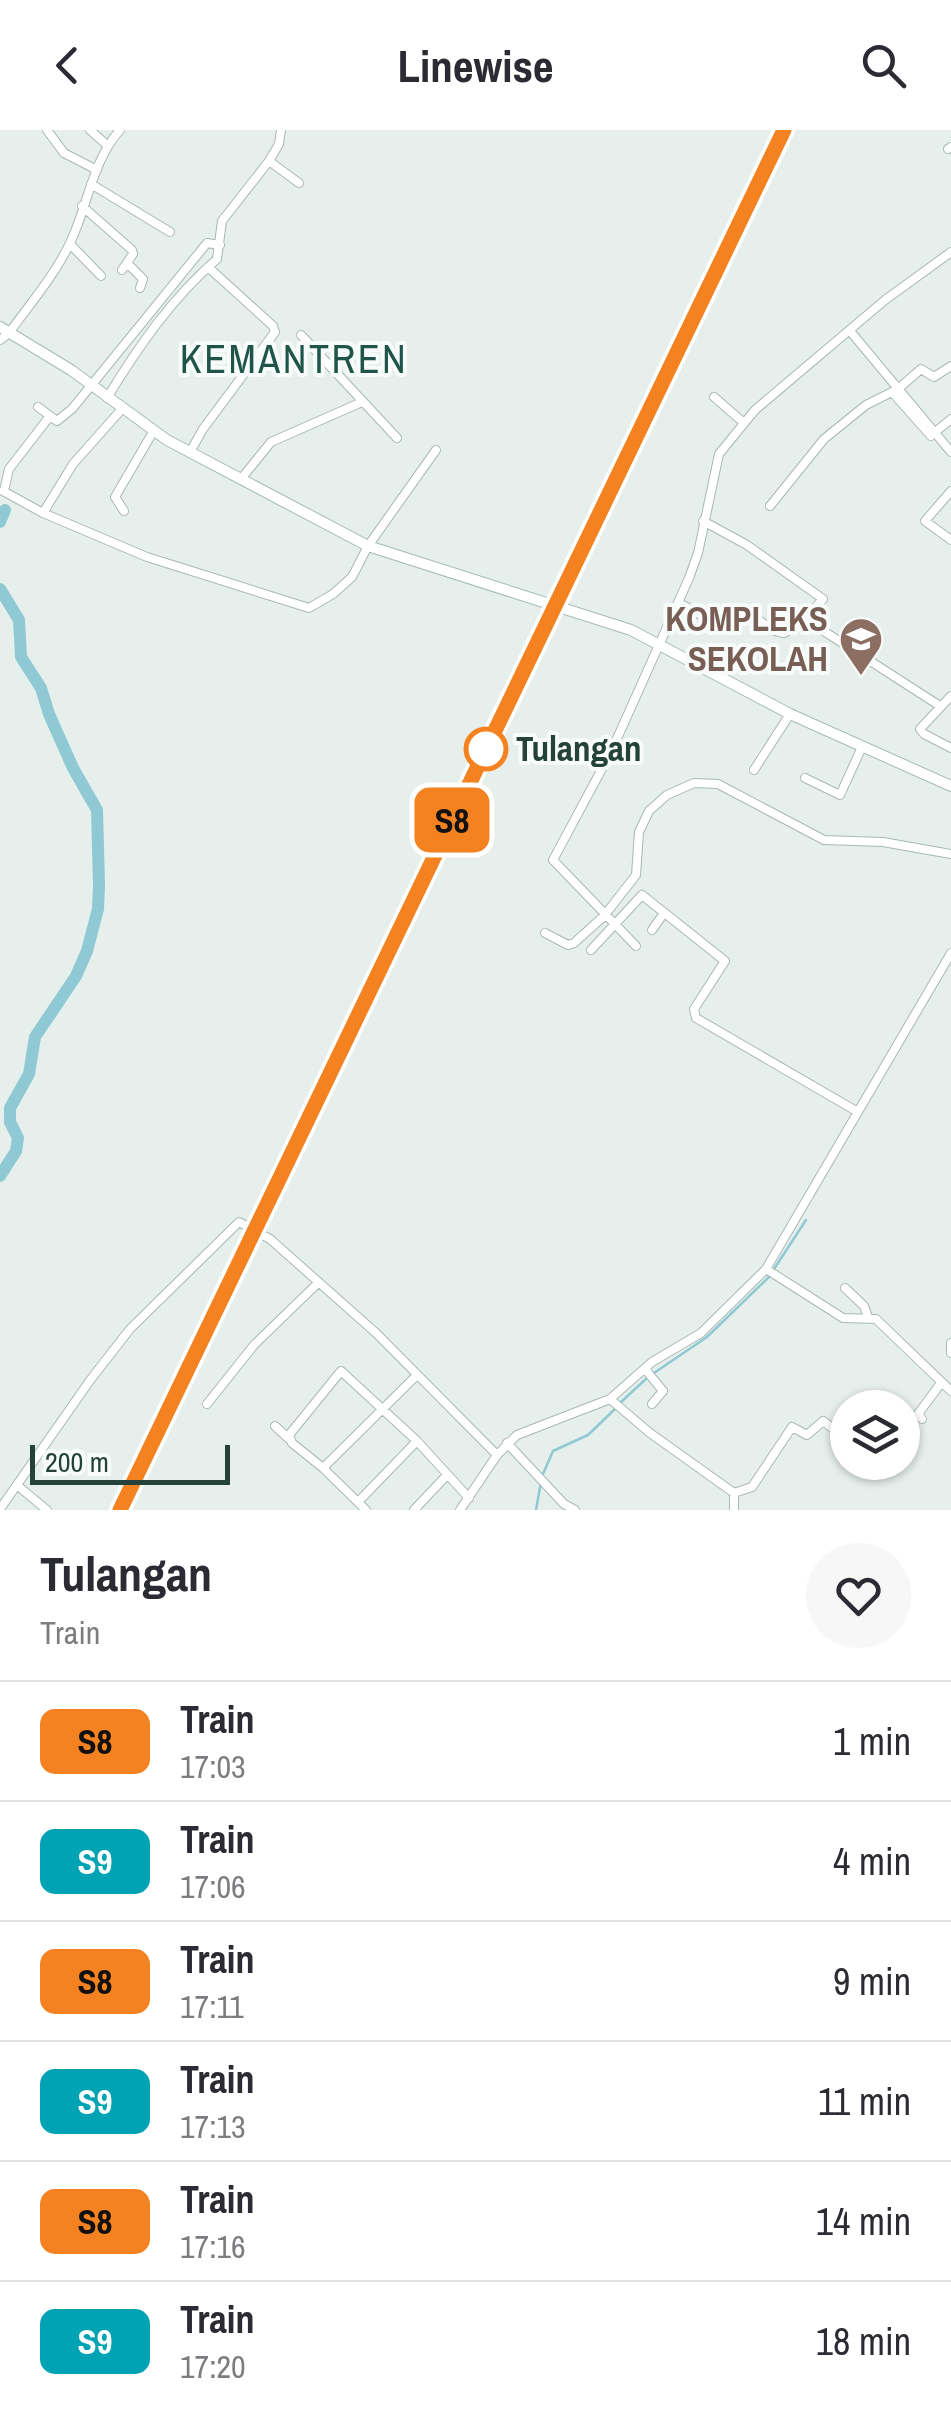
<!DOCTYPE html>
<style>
:root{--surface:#fff;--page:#f7f7f7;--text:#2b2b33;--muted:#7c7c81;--line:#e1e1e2}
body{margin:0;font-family:"Archivo Narrow",sans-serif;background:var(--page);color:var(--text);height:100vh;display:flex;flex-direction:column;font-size:38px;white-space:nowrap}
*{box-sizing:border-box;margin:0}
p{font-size:32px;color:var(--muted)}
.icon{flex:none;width:55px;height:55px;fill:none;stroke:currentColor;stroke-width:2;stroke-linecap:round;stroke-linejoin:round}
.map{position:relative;height:1380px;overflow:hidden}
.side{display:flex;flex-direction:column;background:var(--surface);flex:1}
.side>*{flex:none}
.badge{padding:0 20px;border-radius:15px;font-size:35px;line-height:65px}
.buttons{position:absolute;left:830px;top:1260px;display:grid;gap:20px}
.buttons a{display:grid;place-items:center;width:90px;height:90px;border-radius:50%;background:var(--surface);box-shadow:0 2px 8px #0004;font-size:50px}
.scale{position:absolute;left:30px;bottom:25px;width:200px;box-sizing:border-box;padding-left:10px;border:5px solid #24423a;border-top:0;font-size:28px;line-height:35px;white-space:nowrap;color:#24423a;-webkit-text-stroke:8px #f7fbf9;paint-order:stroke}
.map>.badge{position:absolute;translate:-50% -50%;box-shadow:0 0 0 5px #fff}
.round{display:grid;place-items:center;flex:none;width:105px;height:105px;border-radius:52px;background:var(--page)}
.overview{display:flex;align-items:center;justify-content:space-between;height:170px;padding:0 40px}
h1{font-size:48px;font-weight:700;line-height:75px}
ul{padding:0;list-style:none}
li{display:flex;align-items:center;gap:30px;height:120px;padding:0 40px;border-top:2px solid var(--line)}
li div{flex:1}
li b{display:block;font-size:38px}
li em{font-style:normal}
li .badge{min-width:110px;font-weight:700;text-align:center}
header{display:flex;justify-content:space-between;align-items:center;height:130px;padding:0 40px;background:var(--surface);font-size:45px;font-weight:700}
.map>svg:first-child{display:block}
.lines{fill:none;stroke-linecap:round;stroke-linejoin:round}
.stream{stroke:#8ec9d4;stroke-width:2.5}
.river{stroke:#8ec9d4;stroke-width:12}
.street-casing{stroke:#a8b8b2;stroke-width:10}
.secondary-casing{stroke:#a4bbb3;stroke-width:12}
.street{stroke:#fff;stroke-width:8}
.secondary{stroke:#fff;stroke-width:10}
.rail-casing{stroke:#5f7d75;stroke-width:6}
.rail{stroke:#f7fbf9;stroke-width:2.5;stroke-dasharray:8;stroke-linecap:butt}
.line-casing{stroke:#fff;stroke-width:22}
.line{stroke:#f58220;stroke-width:15}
.stop-dot{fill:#fff;stroke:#f58220;stroke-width:5}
.labels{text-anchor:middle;stroke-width:8;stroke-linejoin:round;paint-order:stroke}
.education-label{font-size:35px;font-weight:bold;fill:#785e54;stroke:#f7fbf9;text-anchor:end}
.stop-label{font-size:35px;font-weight:bold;fill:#24423a;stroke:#f7fbf9;text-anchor:start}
.quarter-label{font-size:40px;letter-spacing:2.5px;fill:#1f5548;stroke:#f7fbf9}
</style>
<header><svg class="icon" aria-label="back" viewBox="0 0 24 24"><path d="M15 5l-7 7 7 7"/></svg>Linewise<svg class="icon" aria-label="search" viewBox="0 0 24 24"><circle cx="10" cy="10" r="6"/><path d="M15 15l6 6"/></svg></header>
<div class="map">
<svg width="951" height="1380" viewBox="0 0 951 1380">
<rect width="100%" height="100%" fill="#e6efeb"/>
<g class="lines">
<!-- stream -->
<path class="stream" d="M 774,1139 L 806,1090
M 654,1243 L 707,1207 L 770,1146
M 620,1273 L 647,1248
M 543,1344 L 553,1321 L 588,1305 L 615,1279
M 536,1380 L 541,1352"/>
<!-- river -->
<path class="river" d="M 0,392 L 5,380
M 0,459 L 19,490 L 21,527 L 41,558 L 49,584 L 73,638 L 97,680 L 99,755 L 98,779 L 87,821 L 76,846 L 35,907 L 29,944 L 10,978 L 10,992 L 18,1008 L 16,1021 L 0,1046"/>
<!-- street casing -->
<g class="street-casing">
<path id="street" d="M 47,0 L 64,23 L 97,40
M 90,0 L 108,16
M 948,19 L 951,17
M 269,31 L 279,14 L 281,0
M 91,54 L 170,102
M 82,76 L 132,120 L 133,124 L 122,140
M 70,114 L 101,146
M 127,133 L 143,149 L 140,158
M 850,201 L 951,322
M 301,205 L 397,308
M 0,210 L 9,203 C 30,174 55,145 70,113 C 88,76 92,31 120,0
M 892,262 L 931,306
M 714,267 L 744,293
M 107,268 C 138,217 172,168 217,129 L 222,91 L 269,31 L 299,53
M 38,277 L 57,291 L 72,279 L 207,113 L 220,115
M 121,280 L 73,334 L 43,383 L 147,427 L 309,478 L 333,464 L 352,447 L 368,416 L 436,320
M 934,303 L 951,289
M 190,322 L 203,299 L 275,202 L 273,196 L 208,137
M 241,349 L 271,312 L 362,272
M 3,361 L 43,383
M 4,361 L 9,339 L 50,286
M 951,361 L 925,391 L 951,410
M 770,376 L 824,309 L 866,275 L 898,259 L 921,239 L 934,247 L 951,236
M 124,381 L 115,367 L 153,302
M 703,391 L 747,415 L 823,469 L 805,489 L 784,503 L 775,501 L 746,482
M 679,473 L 721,496
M 805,489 L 940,576
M 951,566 L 920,599 L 924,604 L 951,618
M 754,640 L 790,584
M 805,648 L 840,665 L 862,617
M 652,800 L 664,783
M 545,803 L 568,815 L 574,813 L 604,786 L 636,745 L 639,702 L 649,681 L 667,665 L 694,653 L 718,654 L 824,710 L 883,712 L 951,724
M 636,816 L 553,730 L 611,622 L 689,448 L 698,423 L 719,324 L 755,280 L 885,170 L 951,122
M 591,820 L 642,765 L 725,831 L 694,879 L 696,888 L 858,982
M 766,1139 L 951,823
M 845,1158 L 864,1176 L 868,1187
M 951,1213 L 951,1223
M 645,1239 L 663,1261 L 652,1274
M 207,1274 L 254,1215 L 318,1153
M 865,1278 L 872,1270
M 922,1289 L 918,1284 L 941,1253
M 275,1296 L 289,1309
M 848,1297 L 840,1304 L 823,1291 L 807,1305 L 792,1297 L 752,1357 L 734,1363 L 650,1303 L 610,1269 L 652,1232 L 701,1203 L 766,1139 L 843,1188 L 876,1189 L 951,1261
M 507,1313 L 564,1374 L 575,1380
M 323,1338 L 292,1313 L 289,1305 L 341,1241 L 417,1311 L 469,1368
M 18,1356 L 47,1380
M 734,1363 L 734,1380
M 358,1372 L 417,1311
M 0,1379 L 91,1249 L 130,1199 L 239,1092 L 270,1109 L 376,1203 L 497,1325
M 366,1380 L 323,1338 L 417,1245
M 414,1380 L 447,1345
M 460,1380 L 497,1325 L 517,1305 L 610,1269"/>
</g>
<!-- secondary casing -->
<g class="secondary-casing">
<path id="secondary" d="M 0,197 L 71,240 L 167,310 L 368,416 L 631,500 L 790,584 L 951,656"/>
</g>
<!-- street -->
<use href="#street" class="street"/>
<!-- secondary -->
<use href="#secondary" class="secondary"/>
<!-- rail casing -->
<g class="rail-casing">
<path id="rail" d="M 497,597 L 784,0
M 120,1380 L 475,642"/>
</g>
<!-- rail -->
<use href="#rail" class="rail"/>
</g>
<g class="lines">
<!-- line casing -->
<g class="line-casing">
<path id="line" d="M 120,1380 L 784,0"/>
</g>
<!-- line -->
<use href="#line" class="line"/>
</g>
<!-- icons -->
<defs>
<g id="school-pin" transform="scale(2.25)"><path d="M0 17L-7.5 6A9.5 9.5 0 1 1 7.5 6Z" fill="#8d6e63" stroke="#f7fbf9"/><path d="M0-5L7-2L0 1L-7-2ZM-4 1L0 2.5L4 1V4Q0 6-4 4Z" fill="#fff"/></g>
</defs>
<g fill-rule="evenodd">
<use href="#school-pin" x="861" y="509"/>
</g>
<!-- markers -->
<circle class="stop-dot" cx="486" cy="619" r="20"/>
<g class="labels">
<!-- education labels -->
<g class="education-label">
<text x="828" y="501">KOMPLEKS<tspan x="828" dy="40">SEKOLAH</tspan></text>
</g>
<!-- stop labels -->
<g class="stop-label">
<text x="516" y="631">Tulangan</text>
</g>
<!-- quarter labels -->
<g class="quarter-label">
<text x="294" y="243">KEMANTREN</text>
</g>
</g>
</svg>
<div class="buttons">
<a><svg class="icon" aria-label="layers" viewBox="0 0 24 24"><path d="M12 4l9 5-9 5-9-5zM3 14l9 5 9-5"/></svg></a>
</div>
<div class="scale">200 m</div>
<b class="badge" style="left:452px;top:690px;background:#f58220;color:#111">S8</b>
</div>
<section class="side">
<div class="overview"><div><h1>Tulangan</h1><p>Train</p></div><a class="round"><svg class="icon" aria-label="heart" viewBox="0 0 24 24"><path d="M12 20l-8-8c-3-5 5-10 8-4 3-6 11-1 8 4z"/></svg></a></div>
<ul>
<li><span class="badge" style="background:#f58220;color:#111">S8</span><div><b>Train</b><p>17:03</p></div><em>1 min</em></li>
<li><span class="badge" style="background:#00a3b4;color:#fff">S9</span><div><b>Train</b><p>17:06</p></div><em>4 min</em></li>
<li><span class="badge" style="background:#f58220;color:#111">S8</span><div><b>Train</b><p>17:11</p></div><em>9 min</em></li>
<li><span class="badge" style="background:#00a3b4;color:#fff">S9</span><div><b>Train</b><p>17:13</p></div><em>11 min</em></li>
<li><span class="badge" style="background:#f58220;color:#111">S8</span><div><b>Train</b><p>17:16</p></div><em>14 min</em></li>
<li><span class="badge" style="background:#00a3b4;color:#fff">S9</span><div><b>Train</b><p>17:20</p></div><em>18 min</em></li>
</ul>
</section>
